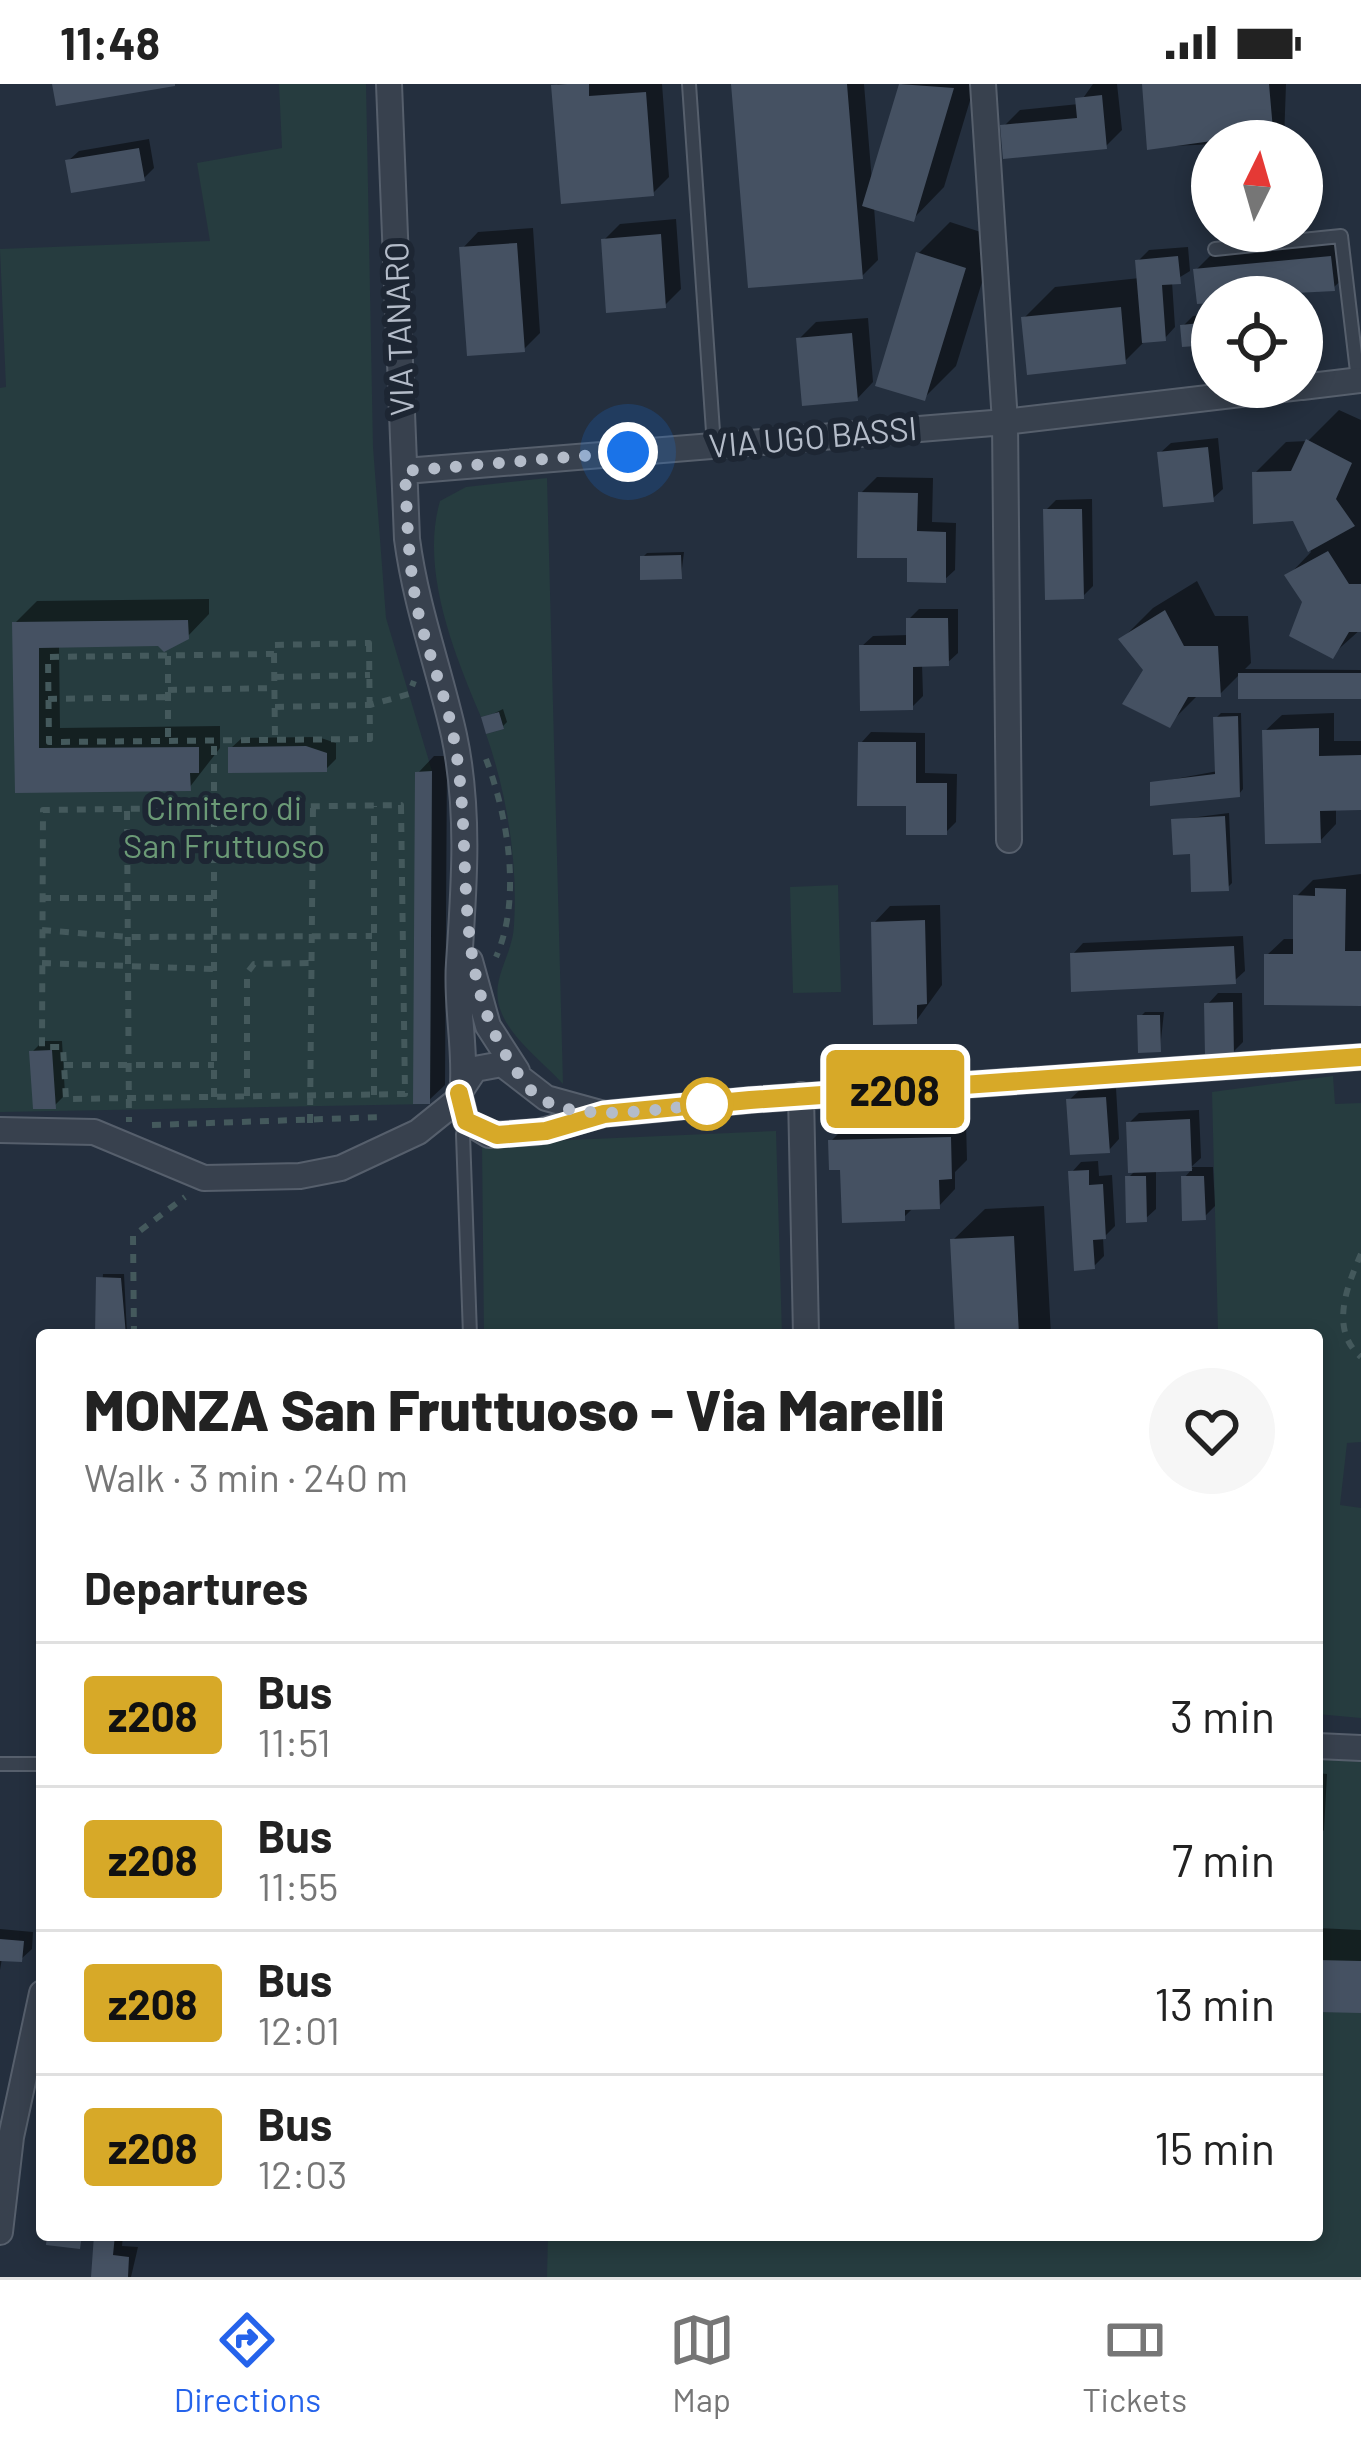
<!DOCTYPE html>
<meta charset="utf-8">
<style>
:root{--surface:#fff;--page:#f6f6f6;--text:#222;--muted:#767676;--line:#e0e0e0;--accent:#2563eb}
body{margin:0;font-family:Barlow,sans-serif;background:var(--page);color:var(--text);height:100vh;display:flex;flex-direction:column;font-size:45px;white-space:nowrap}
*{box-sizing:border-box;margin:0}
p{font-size:39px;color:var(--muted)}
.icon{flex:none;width:66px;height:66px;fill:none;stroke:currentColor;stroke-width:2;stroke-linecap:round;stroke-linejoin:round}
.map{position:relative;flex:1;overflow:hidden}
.side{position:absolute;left:36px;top:1245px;width:1287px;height:912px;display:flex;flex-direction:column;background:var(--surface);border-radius:12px;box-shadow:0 6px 18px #0003}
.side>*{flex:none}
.badge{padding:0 24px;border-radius:9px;font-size:42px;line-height:78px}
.needle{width:78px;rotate:5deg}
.controls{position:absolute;left:1191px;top:36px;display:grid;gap:24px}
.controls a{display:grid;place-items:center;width:132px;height:132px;border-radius:50%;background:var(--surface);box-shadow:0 6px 18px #0003;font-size:60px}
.you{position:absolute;width:60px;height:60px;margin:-30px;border:9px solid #fff;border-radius:50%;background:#1a73e8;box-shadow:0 0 0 18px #1a73e833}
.map>.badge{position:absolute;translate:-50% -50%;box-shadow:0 0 0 6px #fff}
h2{padding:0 48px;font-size:45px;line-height:108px}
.round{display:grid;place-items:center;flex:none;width:126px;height:126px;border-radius:63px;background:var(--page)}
.head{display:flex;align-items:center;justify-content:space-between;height:204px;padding:0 48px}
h1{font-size:57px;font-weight:800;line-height:90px}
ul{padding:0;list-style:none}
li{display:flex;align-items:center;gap:36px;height:144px;padding:0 48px;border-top:3px solid var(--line)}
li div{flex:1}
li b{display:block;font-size:45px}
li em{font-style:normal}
li .badge{min-width:132px;font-weight:700;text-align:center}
.status{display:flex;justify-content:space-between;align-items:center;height:84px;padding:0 60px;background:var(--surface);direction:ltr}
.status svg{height:33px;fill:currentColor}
.tabs{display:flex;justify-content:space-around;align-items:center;height:168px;border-top:3px solid var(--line);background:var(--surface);font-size:33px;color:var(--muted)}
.tabs a{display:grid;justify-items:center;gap:6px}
.tabs .on{color:var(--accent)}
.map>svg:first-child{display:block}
.green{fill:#263c3f}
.shadow{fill:#0007}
.building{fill:#455162}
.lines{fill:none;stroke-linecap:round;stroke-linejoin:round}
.service-casing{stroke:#565f6c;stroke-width:16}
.minor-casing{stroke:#565f6c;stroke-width:28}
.path{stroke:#44595c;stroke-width:6;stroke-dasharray:9 9;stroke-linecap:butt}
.service{stroke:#38414e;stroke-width:12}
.minor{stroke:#38414e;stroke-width:24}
.line-casing{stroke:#fff;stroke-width:27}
.line{stroke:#d7a928;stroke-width:18}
.walk{stroke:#b4bcc9;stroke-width:12;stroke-dasharray:0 21.6}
.stop-dot{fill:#fff;stroke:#d7a928;stroke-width:6}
.labels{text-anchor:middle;stroke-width:12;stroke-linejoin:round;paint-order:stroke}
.street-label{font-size:33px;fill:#b4bcc9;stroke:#1d2633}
.park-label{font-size:33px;fill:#6b9a76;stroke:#1d2633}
</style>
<div class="status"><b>11:48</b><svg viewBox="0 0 49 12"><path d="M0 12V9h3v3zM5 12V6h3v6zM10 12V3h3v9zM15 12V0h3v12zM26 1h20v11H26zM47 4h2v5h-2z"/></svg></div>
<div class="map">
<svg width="1361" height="2193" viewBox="0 0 1361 2193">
<rect width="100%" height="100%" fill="#242f3e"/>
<!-- green -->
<path class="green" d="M 279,0 L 366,0 L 373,363 L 386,534 L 432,687 L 430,1020 L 0,1028 L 0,304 L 6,303 L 0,165 L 210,157 L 197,79 L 282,64 Z
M 547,394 L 563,1000 C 544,979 513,956 502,930 C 487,897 513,873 514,841 C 518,778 507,710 486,650 L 504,645 L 499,628 L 481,633 C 454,569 420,486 440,417 L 466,403 Z
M 838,801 L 841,908 L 793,909 L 790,803 Z
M 1333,992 L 1335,1020 L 1361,1019 L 1361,1358 L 1347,1359 L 1340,1421 L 1361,1424 L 1361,1634 L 1317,1630 L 1317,1251 L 1081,1251 L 1218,1248 L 1212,1008 Z
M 776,1047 L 782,1251 L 484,1251 L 482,1060 Z
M 1317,1674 L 1361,1678 L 1361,2193 L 547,2193 L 548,2151 L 1317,2151 Z"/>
<!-- shadow -->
<path class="shadow" d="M 557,0 L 662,0 L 669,93 L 653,109 Z
M 734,0 L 864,0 L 872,98 L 902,0 L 975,0 L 944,103 L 913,135 L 874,123 L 878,176 L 862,192 Z
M 1093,0 L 1117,0 L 1122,46 L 1105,63 L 1003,43 L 1020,26 L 1079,20 Z
M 1145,0 L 1286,0 L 1284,57 L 1150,63 Z
M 149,55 L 154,84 L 144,94 L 68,77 L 79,67 Z
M 676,135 L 681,205 L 665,221 L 604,156 L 620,140 Z
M 950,138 L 996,153 L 956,282 L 924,314 L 918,170 Z
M 533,144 L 540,249 L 524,265 L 462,165 L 478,148 Z
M 1347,157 L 1350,188 L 1333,204 L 1212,216 L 1196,186 L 1213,169 Z
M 1188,163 L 1190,187 L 1172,198 L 1175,243 L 1165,254 L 1147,255 L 1125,277 L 1024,234 L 1055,203 L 1140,194 L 1138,177 L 1149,166 Z
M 1212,230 L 1212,276 L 1183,242 L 1193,232 Z
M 868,234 L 873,298 L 857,315 L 799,255 L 816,238 Z
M 1339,326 L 1361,336 L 1361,545 L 1332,571 L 1288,492 L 1311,468 L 1294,434 L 1255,389 L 1286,358 L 1308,357 Z
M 1218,354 L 1223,405 L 1212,415 L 1160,369 L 1171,359 Z
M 877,393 L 933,394 L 932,438 L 956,439 L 955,486 L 944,496 L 861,409 Z
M 1092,415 L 1093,502 L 1083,512 L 1046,426 L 1056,416 Z
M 684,468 L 681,492 L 643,473 L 647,469 Z
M 1197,497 L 1215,532 L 1248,532 L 1251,579 L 1245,585 L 1361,586 L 1361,612 L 1241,589 L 1220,610 L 1199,610 L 1169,640 L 1146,585 L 1122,555 L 1153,524 Z
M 209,515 L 209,530 L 187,553 L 160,559 L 59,560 L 60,644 L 220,642 L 220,664 L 189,704 L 18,706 L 15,539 L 37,517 Z
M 919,525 L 958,525 L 958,569 L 947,579 L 922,580 L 923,612 L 912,623 L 862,562 L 873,552 L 909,551 L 909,535 Z
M 503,625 L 507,638 L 502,643 L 485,634 Z
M 1221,629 L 1241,629 L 1243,705 L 1239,710 L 1153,699 L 1218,687 L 1216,634 Z
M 1334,629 L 1334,657 L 1361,657 L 1361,723 L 1336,723 L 1336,740 L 1320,757 L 1265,647 L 1282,631 Z
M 871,648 L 925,649 L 925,689 L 957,690 L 956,738 L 946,748 L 909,719 L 861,659 Z
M 318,653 L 336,659 L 336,675 L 326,685 L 231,664 L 242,654 Z
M 434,672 L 447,672 L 445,1001 L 428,1017 L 418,689 Z
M 1229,729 L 1232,799 L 1227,804 L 1192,767 L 1174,736 Z
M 1361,790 L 1361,919 L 1267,871 L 1284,855 L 1296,855 L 1296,813 L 1313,796 Z
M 940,821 L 942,901 L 916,937 L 874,839 L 890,822 Z
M 1243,852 L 1245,887 L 1234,897 L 1073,870 L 1083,859 Z
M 1218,909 L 1242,909 L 1243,958 L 1232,969 L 1208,920 Z
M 1145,928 L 1164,928 L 1160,965 L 1140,933 Z
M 43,957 L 62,957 L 65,1011 L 54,1022 L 32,968 Z
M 1116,1004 L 1119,1055 L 1109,1066 L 1069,1016 L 1080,1006 Z
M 1199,1026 L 1201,1074 L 1191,1083 L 1213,1083 L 1215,1122 L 1204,1133 L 1184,1094 L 1193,1084 L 1156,1085 L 1156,1125 L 1145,1135 L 1128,1094 L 1136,1086 L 1129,1039 L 1139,1029 Z
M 966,1038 L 967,1076 L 955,1088 L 955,1105 L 939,1122 L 915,1122 L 903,1134 L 843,1083 L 831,1057 L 847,1041 Z
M 1098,1077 L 1099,1092 L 1112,1091 L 1115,1142 L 1103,1154 L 1104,1172 L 1094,1182 L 1071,1089 L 1081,1078 Z
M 1044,1122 L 1051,1251 L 958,1251 L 953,1156 L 985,1125 Z
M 103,1190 L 124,1190 L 127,1251 L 98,1251 Z
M 1317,1689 L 1327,1690 L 1324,1746 L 1317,1753 Z
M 1317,1844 L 1361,1846 L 1361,1926 L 1317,1925 Z
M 0,1845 L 33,1848 L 32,1865 L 21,1875 L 2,1874 L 0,1886 Z
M 97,2151 L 123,2151 L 122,2162 L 138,2163 L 131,2193 L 94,2193 Z"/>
<!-- building -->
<path class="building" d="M 52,0 L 175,0 L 175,2 L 56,22 Z
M 567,0 L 589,0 L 589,12 L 646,8 L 654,112 L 561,120 L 551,1 Z
M 731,0 L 847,0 L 863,195 L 748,204 Z
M 899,0 L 954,4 L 914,138 L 862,122 Z
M 1142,0 L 1269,0 L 1274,57 L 1212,57 L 1147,66 Z
M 1102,11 L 1107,65 L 1003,75 L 1000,41 L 1077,34 L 1075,14 Z
M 139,64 L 145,97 L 71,109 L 65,76 Z
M 661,150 L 666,224 L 606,229 L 601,155 Z
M 517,159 L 525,268 L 467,272 L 459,163 Z
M 916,168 L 966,184 L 925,317 L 875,302 Z
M 1178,172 L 1181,200 L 1162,201 L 1166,257 L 1142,259 L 1135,176 Z
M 1331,172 L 1335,207 L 1212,213 L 1212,219 L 1197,220 L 1193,185 Z
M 1121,223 L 1126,280 L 1027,291 L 1021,233 Z
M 1212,238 L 1212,279 L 1198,280 L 1196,262 L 1182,263 L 1180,241 Z
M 852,249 L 858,317 L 802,322 L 796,254 Z
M 1306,355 L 1352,379 L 1336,415 L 1355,442 L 1308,468 L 1293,437 L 1253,440 L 1252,388 L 1291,387 Z
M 1208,363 L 1214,418 L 1163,423 L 1157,368 Z
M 858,408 L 918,409 L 917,447 L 946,448 L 946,499 L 907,498 L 907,474 L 857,474 Z
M 1043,425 L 1082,425 L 1084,515 L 1045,516 Z
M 1328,467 L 1349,500 L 1361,500 L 1361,548 L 1349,548 L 1333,575 L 1289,552 L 1302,518 L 1284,491 Z
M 681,471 L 682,495 L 640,496 L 640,472 Z
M 1165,526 L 1184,562 L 1218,562 L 1221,613 L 1188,613 L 1170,644 L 1122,620 L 1143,586 L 1118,555 Z
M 906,534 L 948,534 L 949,582 L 913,583 L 913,626 L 860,627 L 859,561 L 906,561 Z
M 188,536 L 189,555 L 164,568 L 158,562 L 39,564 L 39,664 L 199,663 L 199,689 L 190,689 L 191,707 L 15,709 L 12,538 Z
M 1238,589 L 1361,589 L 1361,615 L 1238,615 Z
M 499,628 L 504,645 L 486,650 L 481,633 Z
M 1238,632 L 1240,713 L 1150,722 L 1150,698 L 1215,690 L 1213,633 Z
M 1319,644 L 1319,672 L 1361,671 L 1361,726 L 1320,727 L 1321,759 L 1265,760 L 1262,646 Z
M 858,658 L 916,658 L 916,699 L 947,699 L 947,751 L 906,751 L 906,722 L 857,722 Z
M 306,662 L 327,669 L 327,688 L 228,689 L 228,663 Z
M 432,687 L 430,1020 L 413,1020 L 415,688 Z
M 1225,732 L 1229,807 L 1191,808 L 1190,770 L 1173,771 L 1171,735 Z
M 1315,804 L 1346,805 L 1345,867 L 1361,867 L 1361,922 L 1264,921 L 1264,870 L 1293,870 L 1293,811 L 1315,812 Z
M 925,836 L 927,920 L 917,921 L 917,940 L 873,941 L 871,838 Z
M 1234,862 L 1236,900 L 1071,908 L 1070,869 Z
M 1233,918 L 1234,972 L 1205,972 L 1204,919 Z
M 1137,931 L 1160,931 L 1161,968 L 1138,969 Z
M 52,966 L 56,1025 L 33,1025 L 29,967 Z
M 1106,1013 L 1110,1069 L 1070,1071 L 1066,1015 Z
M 1190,1035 L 1192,1087 L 1128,1089 L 1126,1038 Z
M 951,1053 L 952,1095 L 939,1096 L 940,1125 L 905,1126 L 905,1137 L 842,1139 L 840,1086 L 829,1086 L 828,1056 Z
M 1089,1086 L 1089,1101 L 1103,1100 L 1106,1155 L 1093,1156 L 1095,1185 L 1074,1187 L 1068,1087 Z
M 1125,1092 L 1146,1092 L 1147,1138 L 1126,1139 Z
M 1181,1092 L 1204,1092 L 1206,1136 L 1182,1137 Z
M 1014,1152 L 1019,1251 L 955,1251 L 950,1155 Z
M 96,1193 L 121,1194 L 126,1251 L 95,1251 Z
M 0,1855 L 24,1857 L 22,1878 L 0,1877 Z
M 1317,1876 L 1361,1877 L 1361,1929 L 1317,1928 Z
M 47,2151 L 82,2151 L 80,2165 L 46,2161 Z
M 94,2151 L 115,2151 L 113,2171 L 129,2173 L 128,2193 L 91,2193 Z"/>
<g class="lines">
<!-- service casing -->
<g class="service-casing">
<path id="service" d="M 689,0 L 714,362
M 1215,165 L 1341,152 L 1358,296
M 463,1050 L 470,1251
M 0,1680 L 42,1680"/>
</g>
<!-- minor casing -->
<g class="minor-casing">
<path id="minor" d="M 389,0 L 407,455 C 416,523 439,584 454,651 C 470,726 464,804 459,879 C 456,919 465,959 463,998
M 983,0 L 1005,338 L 1009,756
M 1302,303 L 1361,296
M 405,387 L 1005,338 L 1300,303
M 470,877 L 488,942 L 517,987
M 801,1011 L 806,1251
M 604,1030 L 546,1014 L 502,980 L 475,985 L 459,1009 L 466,1037 L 489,1051 L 538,1048 L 604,1030 L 750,1016 L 1361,973
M 0,1046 L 94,1048 L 204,1094 L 300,1092 L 341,1084 L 418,1048 L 459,1015
M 1317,1662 L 1361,1664
M 0,2148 L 11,2053 L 42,1909"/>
</g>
<!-- path -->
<path class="path" d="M 369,559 L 370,655 L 49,658 L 48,573 L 274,570 L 274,561 Z
M 274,570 L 275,656
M 168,572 L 168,657
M 275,593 L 370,591
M 168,606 L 275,604
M 48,615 L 168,613
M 275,623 L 370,621 L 409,610 L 414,597
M 486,675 C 508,733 522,815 496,873
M 401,721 L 405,1010 L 66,1015 L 63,963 L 42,963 L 43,726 Z
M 127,727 L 129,1038
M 42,814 L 213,814
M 42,846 L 128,853 L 372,852
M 42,879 L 214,885
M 64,981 L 214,981
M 374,1011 L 374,722
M 247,1012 L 247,889 L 254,880 L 312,879
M 214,1013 L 214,656
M 310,1039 L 313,724
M 152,1041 L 384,1033
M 1361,1170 C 1347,1202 1329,1246 1361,1273
M 134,1251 L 133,1152 L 185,1113"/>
<!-- service -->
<use href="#service" class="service"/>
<!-- minor -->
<use href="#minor" class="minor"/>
</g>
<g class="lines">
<!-- line casing -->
<g class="line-casing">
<path id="line" d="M 459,1009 L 466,1037 L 497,1051 L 546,1047 L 604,1030 L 750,1016 L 1361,973"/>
</g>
<!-- line -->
<use href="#line" class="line"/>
<!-- walk -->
<path class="walk" d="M 628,368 L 405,387 C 407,433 408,478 417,523 C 427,568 446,611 454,655 C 477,778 443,902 530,1005 C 563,1044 662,1024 707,1020"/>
</g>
<!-- markers -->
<circle class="stop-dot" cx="707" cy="1020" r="24"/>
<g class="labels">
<!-- street labels -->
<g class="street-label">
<text transform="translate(399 245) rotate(-92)" y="12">VIA TANARO</text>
<text transform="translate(813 353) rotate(-5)" y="12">VIA UGO BASSI</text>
</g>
<!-- park labels -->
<g class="park-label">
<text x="224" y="736">Cimitero di<tspan x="224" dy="38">San Fruttuoso</tspan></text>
</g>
</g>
</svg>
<div class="controls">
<a><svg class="needle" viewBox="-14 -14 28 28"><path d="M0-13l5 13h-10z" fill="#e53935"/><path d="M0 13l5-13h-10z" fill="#767676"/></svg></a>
<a><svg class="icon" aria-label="locate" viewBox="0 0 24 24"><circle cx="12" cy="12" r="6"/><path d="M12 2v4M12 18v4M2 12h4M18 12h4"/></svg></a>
</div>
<div class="you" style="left:628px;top:368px"></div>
<b class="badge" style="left:895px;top:1005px;background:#d7a928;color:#111">z208</b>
<section class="side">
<div class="head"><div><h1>MONZA San Fruttuoso - Via Marelli</h1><p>Walk · 3 min · 240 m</p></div><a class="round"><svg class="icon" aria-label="heart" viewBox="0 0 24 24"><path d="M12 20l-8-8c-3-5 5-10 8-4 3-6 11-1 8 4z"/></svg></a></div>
<h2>Departures</h2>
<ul>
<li><span class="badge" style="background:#d7a928;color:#111">z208</span><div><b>Bus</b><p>11:51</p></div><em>3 min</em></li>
<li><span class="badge" style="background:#d7a928;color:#111">z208</span><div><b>Bus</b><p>11:55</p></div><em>7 min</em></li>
<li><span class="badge" style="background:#d7a928;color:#111">z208</span><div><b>Bus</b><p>12:01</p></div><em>13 min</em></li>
<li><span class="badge" style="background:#d7a928;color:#111">z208</span><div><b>Bus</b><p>12:03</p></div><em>15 min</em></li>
</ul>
</section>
</div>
<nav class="tabs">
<a class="on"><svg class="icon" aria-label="directions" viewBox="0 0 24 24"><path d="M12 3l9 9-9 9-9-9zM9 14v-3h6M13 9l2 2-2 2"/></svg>Directions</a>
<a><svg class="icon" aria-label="map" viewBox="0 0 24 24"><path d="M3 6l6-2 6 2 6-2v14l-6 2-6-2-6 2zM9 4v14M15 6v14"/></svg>Map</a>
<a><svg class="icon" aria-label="tickets" viewBox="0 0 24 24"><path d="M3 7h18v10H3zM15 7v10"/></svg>Tickets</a>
</nav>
